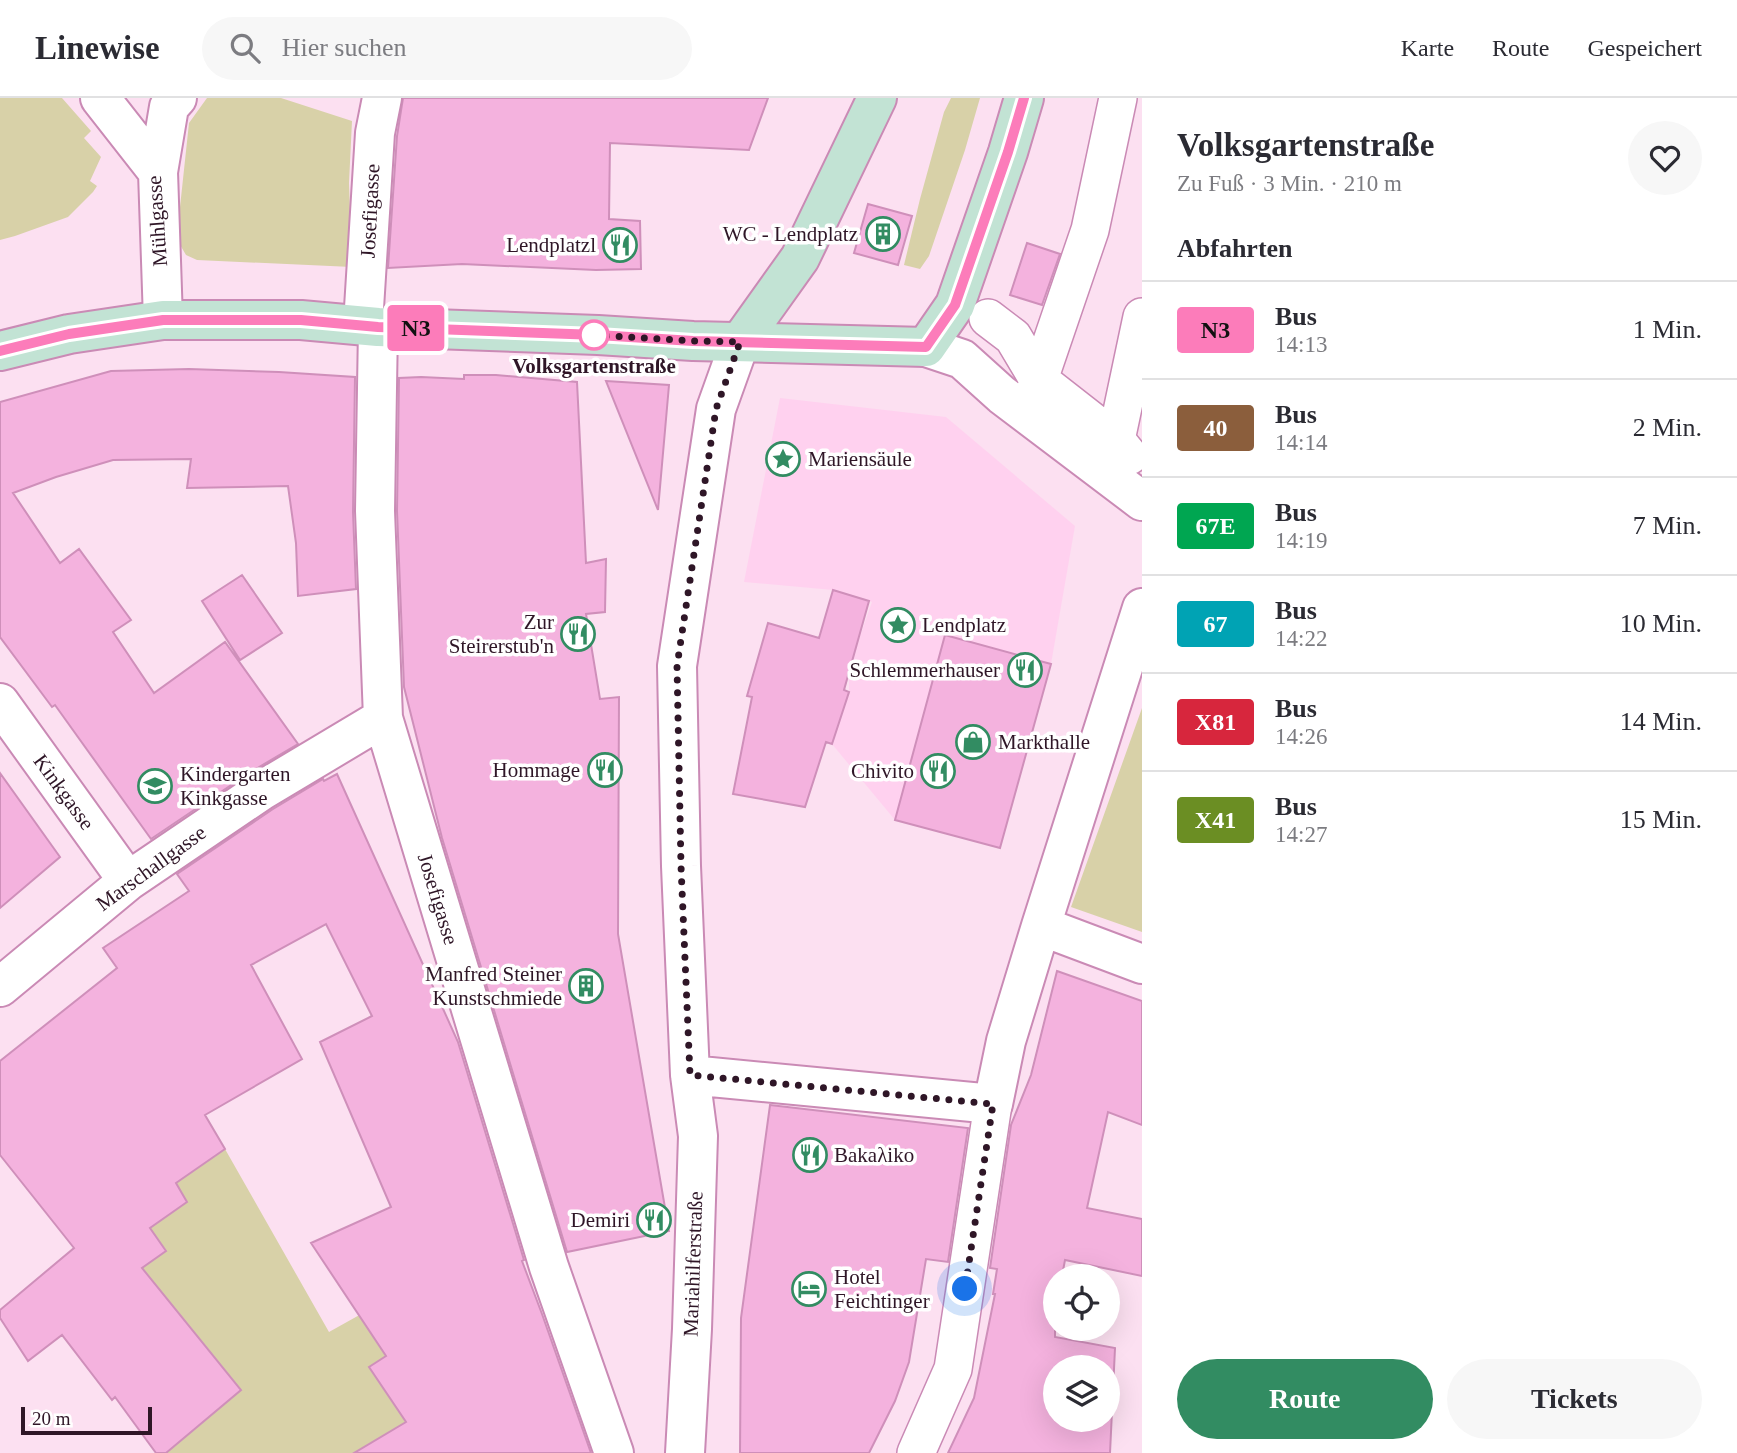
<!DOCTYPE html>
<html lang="de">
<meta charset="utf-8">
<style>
:root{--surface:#fff;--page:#f7f7f7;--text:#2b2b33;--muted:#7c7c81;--line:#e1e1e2;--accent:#328c62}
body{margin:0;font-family:"Times New Roman",serif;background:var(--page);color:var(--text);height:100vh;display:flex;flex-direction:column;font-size:26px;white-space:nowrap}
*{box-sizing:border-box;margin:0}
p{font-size:23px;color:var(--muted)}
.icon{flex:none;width:38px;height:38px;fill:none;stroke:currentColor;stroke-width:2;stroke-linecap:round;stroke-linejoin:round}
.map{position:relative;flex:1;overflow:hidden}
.drawer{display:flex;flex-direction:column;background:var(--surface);width:595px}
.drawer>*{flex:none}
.badge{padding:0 14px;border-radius:5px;font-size:24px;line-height:46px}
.tools{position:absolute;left:1043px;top:1166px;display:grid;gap:14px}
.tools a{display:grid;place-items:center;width:77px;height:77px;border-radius:50%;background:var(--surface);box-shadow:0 7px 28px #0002;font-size:35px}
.scale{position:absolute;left:21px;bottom:18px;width:131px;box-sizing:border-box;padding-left:7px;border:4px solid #2f1627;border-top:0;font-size:19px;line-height:24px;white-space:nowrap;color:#2f1627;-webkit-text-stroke:5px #fff;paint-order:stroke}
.you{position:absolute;width:35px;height:35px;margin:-18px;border:5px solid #fff;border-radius:50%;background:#1a73e8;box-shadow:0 0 0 10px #1a73e833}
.map>.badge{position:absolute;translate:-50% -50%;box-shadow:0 0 0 4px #fff}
h2{padding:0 35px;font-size:26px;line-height:63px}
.round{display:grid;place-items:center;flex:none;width:74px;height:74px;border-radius:37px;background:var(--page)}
.summary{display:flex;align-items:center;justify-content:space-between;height:119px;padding:0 35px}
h1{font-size:33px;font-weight:700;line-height:52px}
.primary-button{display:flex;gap:14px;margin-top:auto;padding:14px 35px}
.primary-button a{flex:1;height:80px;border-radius:42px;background:var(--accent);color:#fff;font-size:28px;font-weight:700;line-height:80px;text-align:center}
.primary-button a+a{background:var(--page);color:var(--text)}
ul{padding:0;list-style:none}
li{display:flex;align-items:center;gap:21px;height:98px;padding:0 35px;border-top:2px solid var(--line)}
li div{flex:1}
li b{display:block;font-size:26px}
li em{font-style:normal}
li .badge{min-width:77px;font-weight:700;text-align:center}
header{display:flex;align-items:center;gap:42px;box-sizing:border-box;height:98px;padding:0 35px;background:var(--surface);border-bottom:2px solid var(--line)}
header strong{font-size:33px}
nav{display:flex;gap:38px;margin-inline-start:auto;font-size:24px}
.search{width:490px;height:63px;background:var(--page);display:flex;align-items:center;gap:18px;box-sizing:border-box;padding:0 24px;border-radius:38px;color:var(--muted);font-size:26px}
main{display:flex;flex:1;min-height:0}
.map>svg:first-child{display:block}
.built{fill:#ffd1ef}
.green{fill:#d8d1a8}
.building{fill:#f4b2de;stroke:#cf8fba;stroke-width:2;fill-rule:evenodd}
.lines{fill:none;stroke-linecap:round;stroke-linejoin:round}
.pedestrian-casing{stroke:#ca8ab5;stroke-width:40}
.minor-casing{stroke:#ca8ab5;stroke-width:42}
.secondary-casing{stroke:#ca8ab5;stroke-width:42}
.pedestrian{stroke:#fff;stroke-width:37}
.minor{stroke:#fff;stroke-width:38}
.secondary{stroke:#c2e3d4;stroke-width:38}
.line-casing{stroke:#fff;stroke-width:16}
.line{stroke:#fc7cba;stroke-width:10}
.walk{stroke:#2f1627;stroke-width:7;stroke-dasharray:0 12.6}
.stop-dot{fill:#fff;stroke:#fc7cba;stroke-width:3.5}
.labels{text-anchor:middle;stroke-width:7;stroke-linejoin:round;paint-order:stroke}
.street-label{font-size:21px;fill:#2f1627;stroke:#fff}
.poi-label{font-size:21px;fill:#2f1627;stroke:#fff;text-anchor:end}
.stop-label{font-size:21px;font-weight:bold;fill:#2f1627;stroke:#fff}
</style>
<header>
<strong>Linewise</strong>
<div class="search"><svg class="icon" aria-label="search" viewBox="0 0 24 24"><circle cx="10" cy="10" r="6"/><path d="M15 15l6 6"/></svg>Hier suchen</div>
<nav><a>Karte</a><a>Route</a><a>Gespeichert</a></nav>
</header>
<main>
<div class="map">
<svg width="1142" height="1355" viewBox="0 0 1142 1355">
<rect width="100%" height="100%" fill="#fce0f1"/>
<!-- built -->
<path class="built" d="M 780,300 L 946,319 L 1075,428 L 1051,566 L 945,537 L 895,722 L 832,646 L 849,594 L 849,576 L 855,552 L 872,504 L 833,492 L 744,484 Z"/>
<!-- green -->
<path class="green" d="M 0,0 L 62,0 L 91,33 L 84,40 L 101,59 L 90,83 L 97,88 L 93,94 L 68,119 L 15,138 L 0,142 Z
M 207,0 L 281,0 L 352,23 L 349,85 L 352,169 L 197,162 L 186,157 L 179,145 L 180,109 L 189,25 Z
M 951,0 L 980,0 L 965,52 L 929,158 L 920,171 L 904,167 L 920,101 L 944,14 Z
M 1142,610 L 1142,834 L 1071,809 Z
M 225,1051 L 329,1234 L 406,1191 L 426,1233 L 369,1269 L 406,1324 L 354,1355 L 166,1355 L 241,1292 L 142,1170 L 166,1152 L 150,1130 L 187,1104 L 176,1085 Z"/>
<!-- building -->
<path class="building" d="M 403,0 L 768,0 L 749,52 L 610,45 L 609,121 L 640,123 L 641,171 L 596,172 L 462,166 L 388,170 L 397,38 Z
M 868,106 L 912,118 L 898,167 L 854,155 Z
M 1027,145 L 1060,156 L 1042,207 L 1010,197 Z
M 189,271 L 279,274 L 355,279 L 353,414 L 356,491 L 298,498 L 296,445 L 288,388 L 187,390 L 191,361 L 113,362 L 56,379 L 13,395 L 60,465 L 79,451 L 131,522 L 113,534 L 154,595 L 225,544 L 298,646 L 249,675 L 151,741 L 55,607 L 52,609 L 0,539 L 0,304 L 111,273 Z
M 464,277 L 496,277 L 577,284 L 586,465 L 606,461 L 605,514 L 586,516 L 600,601 L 619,599 L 618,836 L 669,1133 L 567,1154 L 442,740 L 404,589 L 397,413 L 399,280 L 421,279 L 464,281 Z
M 606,283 L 669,287 L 658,412 Z
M 242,477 L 282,535 L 240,562 L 202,503 Z
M 833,492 L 869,503 L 844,592 L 849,594 L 832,646 L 826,644 L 805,709 L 733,696 L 752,599 L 747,598 L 768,525 L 819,540 Z
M 945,537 L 1051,566 L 1000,750 L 895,722 Z
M 0,675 L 60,759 L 0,810 Z
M 337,676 L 458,944 L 524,1162 L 522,1163 L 542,1216 L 591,1355 L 354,1355 L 406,1324 L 369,1269 L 386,1258 L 311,1145 L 391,1109 L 320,944 L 372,918 L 326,826 L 251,867 L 302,961 L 205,1017 L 225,1051 L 176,1085 L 187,1104 L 150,1130 L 166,1153 L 142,1170 L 241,1292 L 166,1355 L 156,1355 L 115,1299 L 112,1302 L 62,1237 L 28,1263 L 0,1220 L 0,1212 L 74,1150 L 0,1057 L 0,963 L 117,870 L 103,850 L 189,793 L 177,776 L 273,711 L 323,681 L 324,683 Z
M 1057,873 L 1142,903 L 1142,1027 L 1108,1014 L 1087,1110 L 1142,1121 L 1142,1178 L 1065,1162 L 1062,1178 L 1055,1178 L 1055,1239 L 1115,1250 L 1110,1355 L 948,1355 L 974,1300 L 995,1196 L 993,1196 L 997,1171 L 990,1170 L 1011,1027 L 1031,977 ZM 1055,1269 L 1108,1269 L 1108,1321 L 1055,1321 Z
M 770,1007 L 968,1030 L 948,1164 L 926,1161 L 909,1264 L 895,1303 L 869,1355 L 740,1355 L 741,1220 Z"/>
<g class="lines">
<!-- pedestrian casing -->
<g class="pedestrian-casing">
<path id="pedestrian" d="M 988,220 L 1013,239 L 1038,281 L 1116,342 L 1112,356
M 1033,299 L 1090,132 L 1118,0
M 1129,358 L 1116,342 L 1142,219
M 916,1355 L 953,1271 L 993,1006"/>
</g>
<!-- minor casing -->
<g class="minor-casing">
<path id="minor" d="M 100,0 L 158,74
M 163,222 L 158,74 L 169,9 L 177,0
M 363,226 L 375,35 L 382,0
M 378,229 L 375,413 L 383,620 L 549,1169 L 614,1355
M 926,249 L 962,261 L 1002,297 L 1142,403
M 0,605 L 128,783
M 1041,828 L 1142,866
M 0,889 L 128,783 L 261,693 L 383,620
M 690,977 L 993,1006 L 1006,943 L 1041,828 L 1142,510
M 685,1355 L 692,1231 L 698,1038 L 690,977 L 681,768 L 677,568 L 716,311 L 740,244"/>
</g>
<!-- secondary casing -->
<g class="secondary-casing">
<path id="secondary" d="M 740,244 L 800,160 L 877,0
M 0,253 L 69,236 L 163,222 L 301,222 L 378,229 L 598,237 L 693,243 L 926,249 L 955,207 L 1008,54 L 1024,0"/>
</g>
<!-- pedestrian -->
<use href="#pedestrian" class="pedestrian"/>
<!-- minor -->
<use href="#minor" class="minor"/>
<!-- secondary -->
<use href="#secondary" class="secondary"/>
</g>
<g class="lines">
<!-- line casing -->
<g class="line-casing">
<path id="line" d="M 0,253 L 69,236 L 163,222 L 301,222 L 378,229 L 598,237 L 693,243 L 926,249 L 955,207 L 1008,54 L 1024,0"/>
</g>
<!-- line -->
<use href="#line" class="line"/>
<!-- walk -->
<path class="walk" d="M 594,237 L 693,243 L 740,244 L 716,311 L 677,568 L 681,768 L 690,977 L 993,1006 L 965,1191"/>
</g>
<!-- icons -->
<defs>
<g id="building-ring" transform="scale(1.75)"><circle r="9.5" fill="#fff" stroke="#328c62" stroke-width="1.5"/><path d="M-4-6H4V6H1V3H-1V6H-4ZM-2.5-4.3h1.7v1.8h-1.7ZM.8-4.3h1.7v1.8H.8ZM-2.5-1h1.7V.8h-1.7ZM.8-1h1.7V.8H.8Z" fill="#328c62"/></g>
<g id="restaurant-ring" transform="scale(1.75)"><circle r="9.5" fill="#fff" stroke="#328c62" stroke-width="1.5"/><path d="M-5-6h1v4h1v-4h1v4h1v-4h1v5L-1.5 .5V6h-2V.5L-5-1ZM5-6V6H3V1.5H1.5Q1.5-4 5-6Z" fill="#328c62"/></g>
<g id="sight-ring" transform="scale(1.75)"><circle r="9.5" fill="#fff" stroke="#328c62" stroke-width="1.5"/><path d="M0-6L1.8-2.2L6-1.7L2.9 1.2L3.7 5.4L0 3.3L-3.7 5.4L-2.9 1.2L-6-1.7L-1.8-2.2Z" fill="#328c62"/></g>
<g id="shop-ring" transform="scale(1.75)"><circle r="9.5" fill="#fff" stroke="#328c62" stroke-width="1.5"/><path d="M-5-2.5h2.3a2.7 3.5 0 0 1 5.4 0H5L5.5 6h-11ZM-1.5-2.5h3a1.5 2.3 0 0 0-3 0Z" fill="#328c62"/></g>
<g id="school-ring" transform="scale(1.75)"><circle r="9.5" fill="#fff" stroke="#328c62" stroke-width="1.5"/><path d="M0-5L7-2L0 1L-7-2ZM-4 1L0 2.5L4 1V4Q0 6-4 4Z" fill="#328c62"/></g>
<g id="hotel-ring" transform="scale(1.75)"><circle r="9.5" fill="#fff" stroke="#328c62" stroke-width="1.5"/><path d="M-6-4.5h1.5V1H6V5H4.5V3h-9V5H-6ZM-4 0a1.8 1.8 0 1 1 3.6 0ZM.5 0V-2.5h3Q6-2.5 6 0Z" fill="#328c62"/></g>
</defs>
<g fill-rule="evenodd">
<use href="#building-ring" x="883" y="136"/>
<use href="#restaurant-ring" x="620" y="147"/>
<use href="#sight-ring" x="783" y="361"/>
<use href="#sight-ring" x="898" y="527"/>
<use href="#restaurant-ring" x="578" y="536"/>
<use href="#restaurant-ring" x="1025" y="572"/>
<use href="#shop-ring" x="973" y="644"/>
<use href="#restaurant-ring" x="605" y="672"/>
<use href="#restaurant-ring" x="938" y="673"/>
<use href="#school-ring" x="155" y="688"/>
<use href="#building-ring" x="586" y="888"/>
<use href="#restaurant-ring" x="810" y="1057"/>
<use href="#restaurant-ring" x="654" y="1122"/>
<use href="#hotel-ring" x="809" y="1191"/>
</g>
<!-- markers -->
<circle class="stop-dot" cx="594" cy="237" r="14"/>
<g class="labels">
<!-- street labels -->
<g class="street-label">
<text transform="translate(370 113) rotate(-87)" y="7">Josefigasse</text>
<text transform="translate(157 123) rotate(-94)" y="7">Mühlgasse</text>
<text transform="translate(64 694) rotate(54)" y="7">Kinkgasse</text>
<text transform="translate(151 770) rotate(-36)" y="7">Marschallgasse</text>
<text transform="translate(438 801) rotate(73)" y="7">Josefigasse</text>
<text transform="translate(693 1166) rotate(-88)" y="7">Mariahilferstraße</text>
</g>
<!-- poi labels -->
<g class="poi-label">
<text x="858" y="143">WC - Lendplatz</text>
<text x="596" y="154">Lendplatzl</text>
<text x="808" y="368" text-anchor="start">Mariensäule</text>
<text x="554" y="531">Zur<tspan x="554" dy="24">Steirerstub'n</tspan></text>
<text x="922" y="534" text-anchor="start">Lendplatz</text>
<text x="1000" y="579">Schlemmerhauser</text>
<text x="998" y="651" text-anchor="start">Markthalle</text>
<text x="580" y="679">Hommage</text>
<text x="914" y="680">Chivito</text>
<text x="180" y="683" text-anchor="start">Kindergarten<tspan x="180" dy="24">Kinkgasse</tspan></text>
<text x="562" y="883">Manfred Steiner<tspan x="562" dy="24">Kunstschmiede</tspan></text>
<text x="834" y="1064" text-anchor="start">Bakaλiko</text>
<text x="630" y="1129">Demiri</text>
<text x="834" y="1186" text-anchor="start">Hotel<tspan x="834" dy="24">Feichtinger</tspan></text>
</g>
<!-- stop labels -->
<g class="stop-label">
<text x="594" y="275">Volksgartenstraße</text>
</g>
</g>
</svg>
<div class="tools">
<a><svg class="icon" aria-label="locate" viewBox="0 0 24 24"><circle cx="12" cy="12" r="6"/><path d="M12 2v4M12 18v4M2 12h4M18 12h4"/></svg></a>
<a><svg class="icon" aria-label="layers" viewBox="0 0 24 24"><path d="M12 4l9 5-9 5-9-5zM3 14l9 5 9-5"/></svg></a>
</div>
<div class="scale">20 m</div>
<div class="you" style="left:965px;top:1191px"></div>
<b class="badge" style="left:416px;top:230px;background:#fc7cba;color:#111">N3</b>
</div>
<section class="drawer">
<div class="summary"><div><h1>Volksgartenstraße</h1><p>Zu Fuß · 3 Min. · 210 m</p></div><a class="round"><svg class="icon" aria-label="heart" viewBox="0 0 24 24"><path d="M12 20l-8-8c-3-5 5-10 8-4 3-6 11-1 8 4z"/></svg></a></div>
<h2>Abfahrten</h2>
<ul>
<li><span class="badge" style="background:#fc7cba;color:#111">N3</span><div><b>Bus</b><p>14:13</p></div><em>1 Min.</em></li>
<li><span class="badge" style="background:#8b5e3c;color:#fff">40</span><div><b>Bus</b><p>14:14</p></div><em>2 Min.</em></li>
<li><span class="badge" style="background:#00a651;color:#fff">67E</span><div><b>Bus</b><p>14:19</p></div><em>7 Min.</em></li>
<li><span class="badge" style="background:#00a3b4;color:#fff">67</span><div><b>Bus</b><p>14:22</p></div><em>10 Min.</em></li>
<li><span class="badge" style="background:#d7263d;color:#fff">X81</span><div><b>Bus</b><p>14:26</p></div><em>14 Min.</em></li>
<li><span class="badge" style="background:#6b8e23;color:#fff">X41</span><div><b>Bus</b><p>14:27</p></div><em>15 Min.</em></li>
</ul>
<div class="primary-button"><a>Route</a><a>Tickets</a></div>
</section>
</main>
